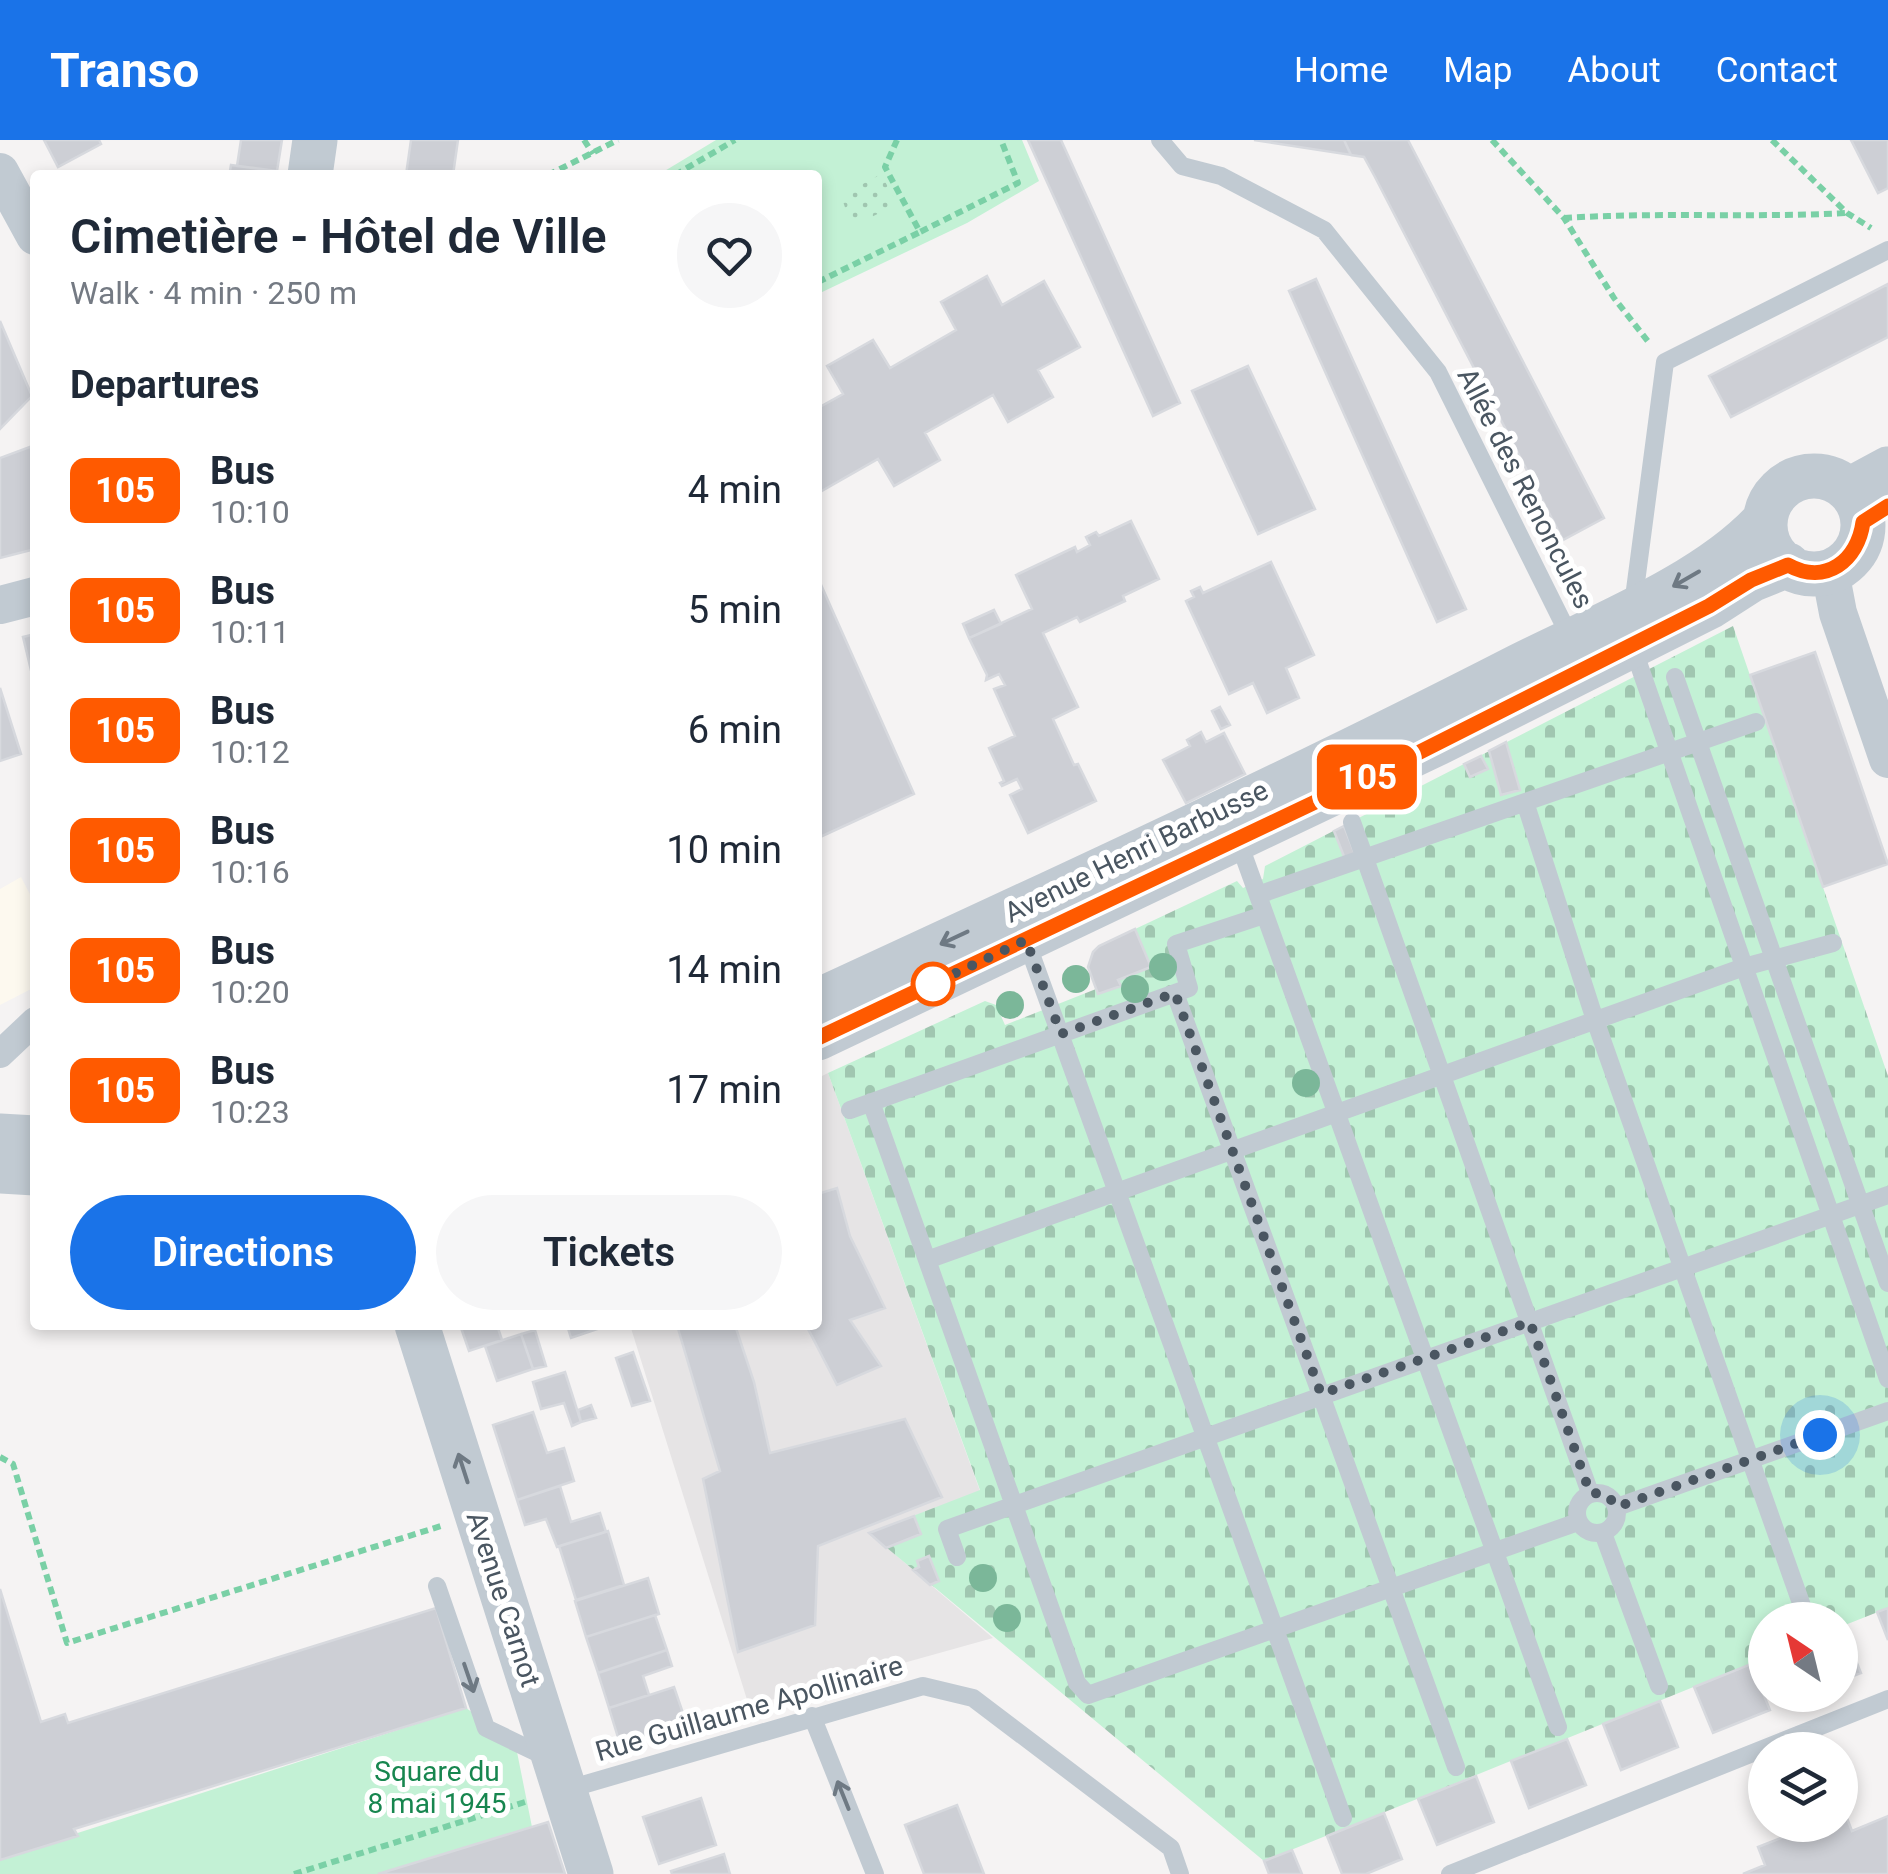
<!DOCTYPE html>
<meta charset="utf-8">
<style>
:root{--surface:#fff;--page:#f6f6f7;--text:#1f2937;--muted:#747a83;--accent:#1a73e8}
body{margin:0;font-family:Roboto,sans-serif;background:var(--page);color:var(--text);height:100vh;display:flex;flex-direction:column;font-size:38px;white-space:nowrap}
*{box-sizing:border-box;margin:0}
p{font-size:32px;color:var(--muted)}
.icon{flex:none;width:55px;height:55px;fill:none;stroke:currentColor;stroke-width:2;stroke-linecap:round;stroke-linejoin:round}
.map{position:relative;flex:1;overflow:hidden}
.drawer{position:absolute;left:30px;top:30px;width:792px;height:1160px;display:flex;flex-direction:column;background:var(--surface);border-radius:10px;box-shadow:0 5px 15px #0003}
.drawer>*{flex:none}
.badge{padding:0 20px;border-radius:15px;font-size:35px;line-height:65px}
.needle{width:65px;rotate:325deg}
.buttons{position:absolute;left:1748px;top:1462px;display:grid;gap:20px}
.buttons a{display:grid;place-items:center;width:110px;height:110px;border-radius:50%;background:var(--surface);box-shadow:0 5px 15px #0003;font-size:50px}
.you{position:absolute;width:50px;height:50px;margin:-25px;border:8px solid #fff;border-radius:50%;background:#1a73e8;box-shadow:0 0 0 15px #1a73e833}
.map>.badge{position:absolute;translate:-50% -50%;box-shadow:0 0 0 5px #fff}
h2{padding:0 40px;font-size:38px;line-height:90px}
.round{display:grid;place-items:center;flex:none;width:105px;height:105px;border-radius:52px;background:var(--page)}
.head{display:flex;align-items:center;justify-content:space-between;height:170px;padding:0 40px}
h1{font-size:48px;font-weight:600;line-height:75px}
.button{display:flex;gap:20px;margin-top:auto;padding:20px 40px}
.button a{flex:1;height:115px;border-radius:60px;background:var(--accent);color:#fff;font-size:40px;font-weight:600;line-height:115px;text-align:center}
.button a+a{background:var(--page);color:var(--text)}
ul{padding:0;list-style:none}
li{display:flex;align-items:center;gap:30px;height:120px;padding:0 40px}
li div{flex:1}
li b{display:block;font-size:38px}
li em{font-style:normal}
li .badge{min-width:110px;font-weight:700;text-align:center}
header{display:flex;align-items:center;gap:60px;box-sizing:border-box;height:140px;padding:0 50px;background:var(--accent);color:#fff}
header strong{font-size:48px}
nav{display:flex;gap:55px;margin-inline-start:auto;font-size:35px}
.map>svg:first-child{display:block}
.commercial{fill:#fdf9ef}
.education{fill:#e6e4e5}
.cemetery{fill:url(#cemetery-stones)}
.park{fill:#c3f1d5}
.garden{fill:url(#garden-dots)}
.building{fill:#cdcfd5;stroke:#d7d9de;stroke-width:2.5}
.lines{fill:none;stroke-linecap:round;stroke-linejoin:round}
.path{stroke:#7ad0a6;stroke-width:6;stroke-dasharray:8 5;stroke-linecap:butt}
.service{stroke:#c1cad2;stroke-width:18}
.pedestrian{stroke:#c1cad2;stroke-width:28}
.minor{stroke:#c1cad2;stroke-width:38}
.tertiary{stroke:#c1cad2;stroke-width:45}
.tree{fill:#7bb799}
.oneway{stroke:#6e7983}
.line-casing{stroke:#fff;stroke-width:22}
.line{stroke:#ff5a00;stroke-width:15}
.walk{stroke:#4a5661;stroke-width:10;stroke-dasharray:0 18}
.stop-dot{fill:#fff;stroke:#ff5a00;stroke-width:5}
.labels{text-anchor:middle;stroke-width:10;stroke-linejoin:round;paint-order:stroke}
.street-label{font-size:28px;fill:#4a5661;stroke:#fff}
.park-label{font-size:28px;fill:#17864f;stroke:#fff}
</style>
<header>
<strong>Transo</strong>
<nav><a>Home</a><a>Map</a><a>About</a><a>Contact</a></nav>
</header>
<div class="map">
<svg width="1888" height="1734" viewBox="0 0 1888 1734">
<defs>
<pattern id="cemetery-stones" width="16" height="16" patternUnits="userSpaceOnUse" patternTransform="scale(2.5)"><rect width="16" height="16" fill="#c3f1d5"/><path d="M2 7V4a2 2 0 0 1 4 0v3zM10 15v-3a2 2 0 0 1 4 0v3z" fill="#a0c6b0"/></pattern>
<pattern id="garden-dots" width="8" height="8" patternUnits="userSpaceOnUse" patternTransform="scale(2.5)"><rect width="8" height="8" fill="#c3f1d5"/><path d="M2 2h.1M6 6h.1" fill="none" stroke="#a0c6b0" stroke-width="1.8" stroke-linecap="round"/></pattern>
</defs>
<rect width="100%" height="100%" fill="#f5f3f3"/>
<!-- commercial -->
<path class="commercial" d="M 21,737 L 35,764 L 35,847 L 0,865 L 0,749 Z"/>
<!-- education -->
<path class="education" d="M 828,933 L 980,1351 L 870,1393 L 993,1498 L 749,1566 L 630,1185 L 818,1185 L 818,938 Z"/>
<!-- cemetery -->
<path class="cemetery" d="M 1733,486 L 1888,936 L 1888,1468 L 1840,1487 L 1840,1480 L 1765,1480 L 1765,1518 L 1264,1721 L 869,1393 L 980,1350 L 828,933 L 985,861 L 996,865 L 1005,885 L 1096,849 L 1088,827 L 1099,806 L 1237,741 L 1243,748 L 1263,739 L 1265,726 Z"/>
<!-- park -->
<path class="park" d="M 716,0 L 1022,0 L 1039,41 L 967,83 L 818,154 L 818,35 L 658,35 Z
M 466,1568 L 515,1602 L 532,1687 L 378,1734 L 0,1734 L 0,1718 Z"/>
<!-- garden -->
<path class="garden" d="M 881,34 L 897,64 L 852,87 L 841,56 Z"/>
<!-- building -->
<path class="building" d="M 44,0 L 99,0 L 101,4 L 58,27 Z
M 241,0 L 282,0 L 277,31 L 237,26 Z
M 411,0 L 458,0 L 453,35 L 406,35 Z
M 1028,0 L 1061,0 L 1180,263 L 1153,276 Z
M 1344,0 L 1351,15 L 1254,0 Z
M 1344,0 L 1408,0 L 1604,378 L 1563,400 L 1375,37 L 1364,17 L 1351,15 Z
M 1851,0 L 1888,0 L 1888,48 L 1878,53 Z
M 231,25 L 277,31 L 277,35 L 236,35 L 230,31 Z
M 987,136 L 1002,165 L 1044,141 L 1080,207 L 1038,230 L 1053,257 L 1008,282 L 993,255 L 925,293 L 940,320 L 894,346 L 878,319 L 818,353 L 818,268 L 843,254 L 827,226 L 873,200 L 890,228 L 956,190 L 941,162 Z
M 1316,139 L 1466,469 L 1437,482 L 1289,151 Z
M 1888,144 L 1888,197 L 1731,277 L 1709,236 Z
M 0,181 L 32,256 L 0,289 Z
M 1248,226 L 1315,369 L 1258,394 L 1192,251 Z
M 35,305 L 35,409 L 0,418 L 0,318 Z
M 1131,381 L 1159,439 L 1123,456 L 1125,461 L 1080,482 L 1077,477 L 1043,493 L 1078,567 L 1053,579 L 1074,625 L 1078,624 L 1096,661 L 1028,693 L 1010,655 L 1022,649 L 1017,639 L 1002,646 L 1000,643 L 1004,641 L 989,608 L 1015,596 L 994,549 L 1005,545 L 999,534 L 986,540 L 987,535 L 969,498 L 1032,469 L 1016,435 L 1075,407 L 1077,412 L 1090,405 L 1086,397 L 1096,392 L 1099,396 Z
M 1271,422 L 1314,515 L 1286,528 L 1299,558 L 1267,573 L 1253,543 L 1229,554 L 1186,461 L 1194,457 L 1191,451 L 1200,447 L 1203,453 Z
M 818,438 L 914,654 L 818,698 Z
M 994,470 L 1001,484 L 969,498 L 963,484 Z
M 35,494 L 35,547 L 23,497 Z
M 1815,512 L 1888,724 L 1823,747 L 1750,535 Z
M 0,548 L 21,614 L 0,621 Z
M 1220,567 L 1230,585 L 1221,589 L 1212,571 Z
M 1201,592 L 1206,602 L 1224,593 L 1245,634 L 1186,663 L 1163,620 L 1190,606 L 1187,600 Z
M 1506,602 L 1520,650 L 1501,655 L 1489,611 Z
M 1481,616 L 1488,629 L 1470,637 L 1464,624 Z
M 1344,686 L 1355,714 L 1345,719 L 1334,691 Z
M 1135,789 L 1151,827 L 1118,840 L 1121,846 L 1098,854 L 1088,827 L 1093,812 L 1099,806 Z
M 818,1043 L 821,1053 L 837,1048 L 850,1096 L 885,1168 L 850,1180 L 881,1226 L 837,1245 L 806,1185 L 818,1185 Z
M 460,1185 L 497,1185 L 502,1200 L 469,1211 Z
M 567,1185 L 609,1185 L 571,1198 Z
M 677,1185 L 735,1185 L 754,1242 L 770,1313 L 905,1279 L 942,1357 L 818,1406 L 815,1485 L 738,1512 L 703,1339 L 720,1331 Z
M 535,1190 L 546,1226 L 533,1229 L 521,1194 Z
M 521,1194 L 533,1229 L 497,1241 L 485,1206 Z
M 633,1212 L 650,1261 L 632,1266 L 616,1218 Z
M 565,1232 L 581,1282 L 572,1286 L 564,1263 L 541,1269 L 533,1242 Z
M 591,1265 L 596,1278 L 581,1282 L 578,1270 Z
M 533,1272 L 547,1313 L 564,1308 L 574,1341 L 517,1360 L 493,1285 Z
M 560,1346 L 571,1382 L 600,1373 L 606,1392 L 557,1407 L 546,1379 L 525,1385 L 517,1360 Z
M 914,1376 L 921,1394 L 886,1408 L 869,1393 Z
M 608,1391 L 624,1445 L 576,1460 L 559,1406 Z
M 929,1416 L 939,1441 L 930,1445 L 913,1430 L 919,1427 L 917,1421 Z
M 648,1438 L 659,1474 L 586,1497 L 575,1461 Z
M 0,1449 L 41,1582 L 65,1574 L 68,1583 L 436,1468 L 466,1568 L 74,1689 L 78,1696 L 0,1720 Z
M 1888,1468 L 1888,1500 L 1877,1472 Z
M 655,1475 L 667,1510 L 598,1533 L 586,1497 Z
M 1842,1486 L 1861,1533 L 1840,1541 L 1840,1487 Z
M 667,1510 L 672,1526 L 643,1536 L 649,1555 L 609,1568 L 598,1533 Z
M 1751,1524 L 1770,1570 L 1713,1593 L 1694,1547 Z
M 674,1547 L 686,1582 L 620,1604 L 609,1568 Z
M 1660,1561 L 1678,1607 L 1621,1630 L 1603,1584 Z
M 1567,1599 L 1586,1645 L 1529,1668 L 1511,1621 Z
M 1476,1636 L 1494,1682 L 1437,1705 L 1418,1659 Z
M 701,1658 L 716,1705 L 659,1724 L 643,1677 Z
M 957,1665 L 984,1734 L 924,1734 L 905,1685 Z
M 1384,1673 L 1402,1719 L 1366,1734 L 1342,1734 L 1327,1696 Z
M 1845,1673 L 1852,1691 L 1888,1676 L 1888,1734 L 1743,1734 L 1765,1725 L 1758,1707 L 1814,1685 L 1840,1685 L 1840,1675 Z
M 548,1682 L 565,1734 L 378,1734 L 486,1701 Z
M 1292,1710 L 1302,1734 L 1269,1734 L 1264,1721 Z
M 724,1714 L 730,1734 L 672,1734 L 671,1731 Z"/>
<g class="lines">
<!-- path -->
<path class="path" d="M 584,0 L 593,14
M 897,0 L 885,27 L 920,92 L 1018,43 L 1001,0
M 1492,0 L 1564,78 L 1614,158 L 1650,204
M 1772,0 L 1847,73 L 1871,88
M 548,35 L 618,0
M 675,35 L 735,0
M 1564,78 C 1658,72 1752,78 1847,73
M 818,142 L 920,92
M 0,1317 L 13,1324 L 67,1503 L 441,1386
M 294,1734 L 525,1662"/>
<!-- service -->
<path class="service" d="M 1160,0 L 1182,26 L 1221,36 L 1324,90 L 1438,232 L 1571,499
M 1633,465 L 1665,222 L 1888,110
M 1632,505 L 1888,1239
M 1675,537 L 1888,1143
M 1525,662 L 1595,880 L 1807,1480
M 1352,682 L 1590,1353
M 1238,700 L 1558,1587
M 1258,755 L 1756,582
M 1026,800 L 1343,1678
M 1175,853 L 1456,1627
M 871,962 L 1077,1543 L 1088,1555 L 1578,1382
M 850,970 L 1189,848 L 1176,804 L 1264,775
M 927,1120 L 1744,827 L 1833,803
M1577 1373a20 20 0 1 1 40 0a20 20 0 1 1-40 0Z
M 1617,1367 L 1888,1271
M 1603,1393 L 1659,1546
M 957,1417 L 947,1389 L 1888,1055
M 437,1446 L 486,1588 L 548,1618
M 812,1576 L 875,1734
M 565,1650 L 923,1546 L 973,1558 L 1171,1708 L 1180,1734
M 1450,1734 L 1888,1559"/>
<!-- pedestrian -->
<path class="pedestrian" d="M 0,914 L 35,881"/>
<!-- minor -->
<path class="minor" d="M 0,32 L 35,96
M 1830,431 L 1838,473 L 1888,619
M 0,465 L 35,456"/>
<!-- tertiary -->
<path class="tertiary" d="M 310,35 L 315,0
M1765 385a49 49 0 1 1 98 0a49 49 0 1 1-98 0Z
M 1849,350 L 1888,329
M 818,861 C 1052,753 1287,645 1517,527 C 1594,488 1705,445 1764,381
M 818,898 L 1442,601 L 1709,467 L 1751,440 L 1788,425
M 0,996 L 35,998
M 0,1031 L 35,1033
M 417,1185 L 591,1734"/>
</g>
<!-- trees -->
<g class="tree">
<circle cx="1163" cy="827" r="14"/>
<circle cx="1076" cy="839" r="14"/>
<circle cx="1135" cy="849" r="14"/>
<circle cx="1010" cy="865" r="14"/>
<circle cx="1306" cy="943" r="14"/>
<circle cx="983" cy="1438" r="14"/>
<circle cx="1007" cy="1478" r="14"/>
</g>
<!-- one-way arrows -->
<defs><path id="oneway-shaft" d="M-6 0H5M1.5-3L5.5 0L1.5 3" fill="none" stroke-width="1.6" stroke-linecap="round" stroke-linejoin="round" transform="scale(2.5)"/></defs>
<g class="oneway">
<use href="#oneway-shaft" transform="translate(1686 439) rotate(150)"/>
<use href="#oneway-shaft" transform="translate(954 798) rotate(155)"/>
<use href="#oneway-shaft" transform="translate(463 1328) rotate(-108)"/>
<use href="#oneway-shaft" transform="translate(469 1538) rotate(71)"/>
<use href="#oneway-shaft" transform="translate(843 1655) rotate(-112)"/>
</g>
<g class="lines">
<!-- line casing -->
<g class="line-casing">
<path id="line" d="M 818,898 L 1408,618 L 1709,466 L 1751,440 L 1788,425 C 1826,446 1858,420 1863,382 L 1888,366"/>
</g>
<!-- line -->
<use href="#line" class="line"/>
<!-- walk -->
<path class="walk" d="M 933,844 L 920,850 L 1026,800 L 1061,894 L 1175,853 L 1321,1254 L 1530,1182 L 1590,1353 L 1606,1354 L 1617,1367 L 1820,1295"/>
</g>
<!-- markers -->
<circle class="stop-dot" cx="933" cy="844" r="20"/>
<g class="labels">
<!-- street labels -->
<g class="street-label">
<text transform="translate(1526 348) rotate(63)" y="10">Allée des Renoncules</text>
<text transform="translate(1136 711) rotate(-26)" y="10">Avenue Henri Barbusse</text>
<text transform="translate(504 1459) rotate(72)" y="10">Avenue Carnot</text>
<text transform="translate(749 1568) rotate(-16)" y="10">Rue Guillaume Apollinaire</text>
</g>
<!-- park labels -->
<g class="park-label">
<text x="437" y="1641">Square du<tspan x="437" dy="32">8 mai 1945</tspan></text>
</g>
</g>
</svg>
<div class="buttons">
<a><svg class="needle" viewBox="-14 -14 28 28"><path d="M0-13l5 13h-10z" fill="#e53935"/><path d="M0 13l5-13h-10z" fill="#747a83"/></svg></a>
<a><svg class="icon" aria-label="layers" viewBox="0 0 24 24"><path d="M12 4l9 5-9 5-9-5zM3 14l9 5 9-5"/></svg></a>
</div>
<div class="you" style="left:1820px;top:1295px"></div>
<b class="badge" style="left:1367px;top:637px;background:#ff5a00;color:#fff">105</b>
<section class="drawer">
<div class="head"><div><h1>Cimetière - Hôtel de Ville</h1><p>Walk · 4 min · 250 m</p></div><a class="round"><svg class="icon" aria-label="heart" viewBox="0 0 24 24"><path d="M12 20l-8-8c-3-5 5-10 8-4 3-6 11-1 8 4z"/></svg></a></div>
<h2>Departures</h2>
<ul>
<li><span class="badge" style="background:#ff5a00;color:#fff">105</span><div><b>Bus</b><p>10:10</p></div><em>4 min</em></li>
<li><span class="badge" style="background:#ff5a00;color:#fff">105</span><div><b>Bus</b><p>10:11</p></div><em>5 min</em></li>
<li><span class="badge" style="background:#ff5a00;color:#fff">105</span><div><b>Bus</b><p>10:12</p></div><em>6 min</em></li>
<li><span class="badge" style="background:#ff5a00;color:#fff">105</span><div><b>Bus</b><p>10:16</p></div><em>10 min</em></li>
<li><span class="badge" style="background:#ff5a00;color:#fff">105</span><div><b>Bus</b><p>10:20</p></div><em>14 min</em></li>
<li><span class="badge" style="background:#ff5a00;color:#fff">105</span><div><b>Bus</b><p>10:23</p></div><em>17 min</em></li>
</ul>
<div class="button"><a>Directions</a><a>Tickets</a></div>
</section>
</div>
